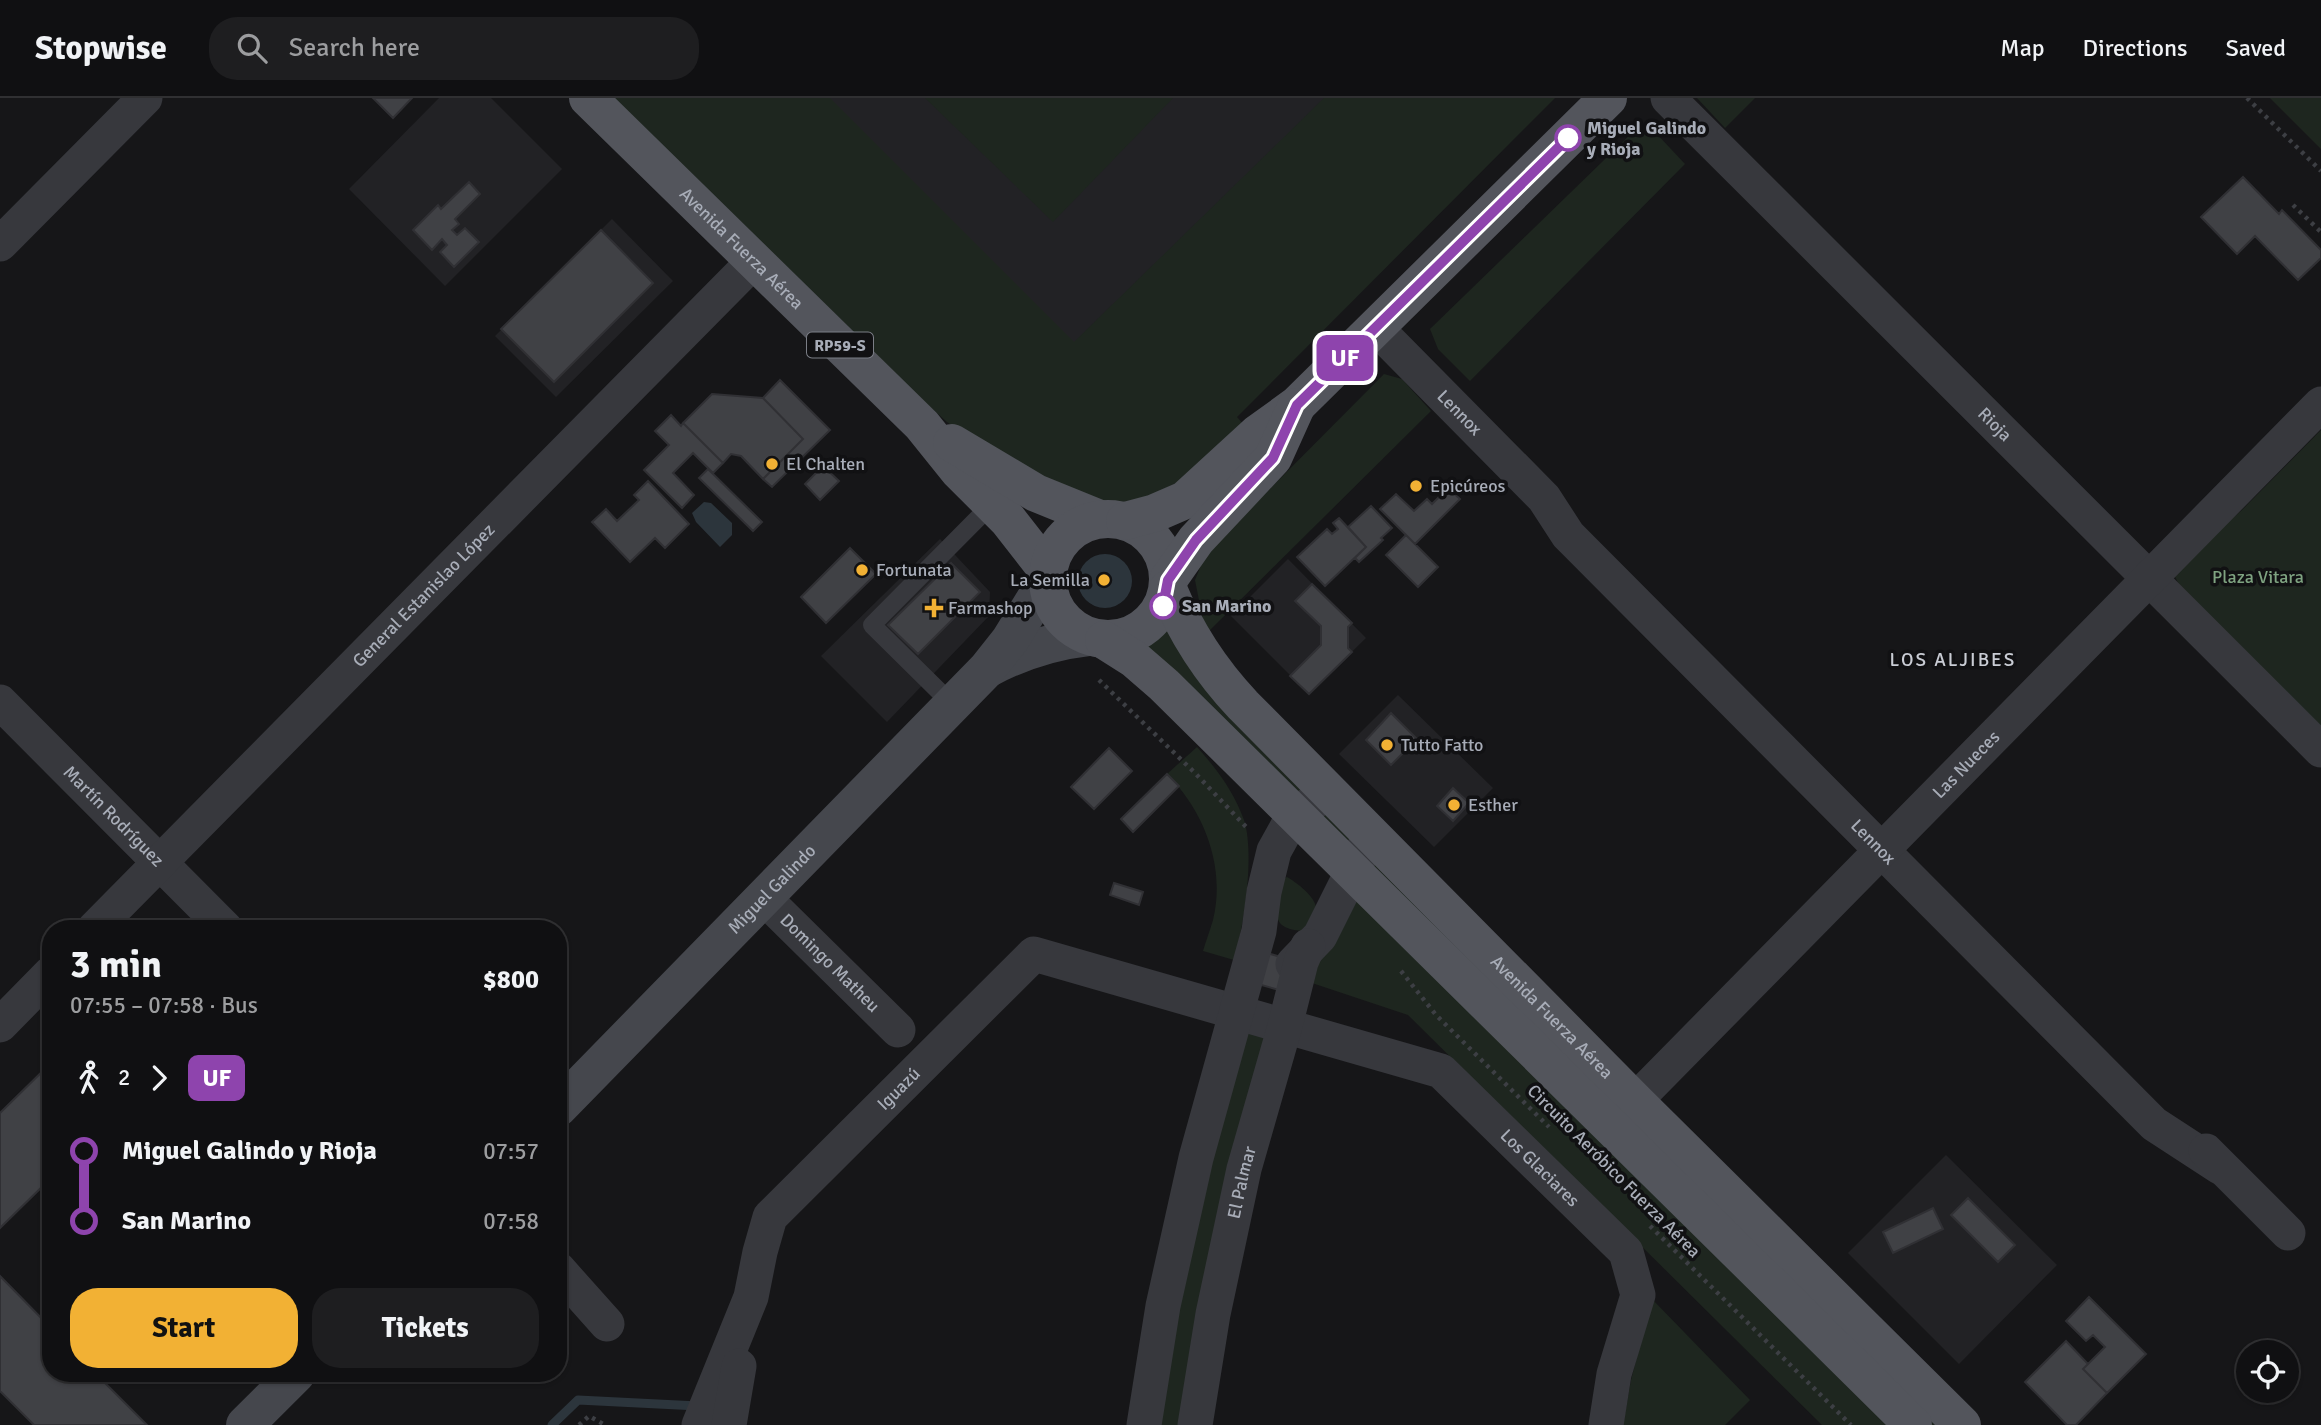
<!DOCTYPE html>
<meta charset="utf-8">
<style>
:root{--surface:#101012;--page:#1e1e20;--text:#f1f3f6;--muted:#9c9d9f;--line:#303032;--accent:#f2b134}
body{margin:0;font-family:Signika,sans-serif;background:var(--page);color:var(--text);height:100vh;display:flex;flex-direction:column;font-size:26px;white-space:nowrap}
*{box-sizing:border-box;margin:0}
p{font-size:23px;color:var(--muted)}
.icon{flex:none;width:38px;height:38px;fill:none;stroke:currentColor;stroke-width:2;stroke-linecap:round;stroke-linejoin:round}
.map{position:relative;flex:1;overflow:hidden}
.side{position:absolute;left:42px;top:822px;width:525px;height:462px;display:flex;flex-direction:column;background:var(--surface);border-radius:28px;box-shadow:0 2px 5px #0004,0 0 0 2px var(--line)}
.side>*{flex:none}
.badge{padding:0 14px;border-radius:10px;font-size:24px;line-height:46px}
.tools{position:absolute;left:2236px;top:1242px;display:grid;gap:14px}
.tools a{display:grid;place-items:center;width:63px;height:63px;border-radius:50%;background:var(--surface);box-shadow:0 2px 5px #0004,0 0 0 2px var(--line);font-size:35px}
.map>.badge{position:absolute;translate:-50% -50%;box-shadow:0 0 0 4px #fff}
.legs{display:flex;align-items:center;gap:10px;height:77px;padding:0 28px;font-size:23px}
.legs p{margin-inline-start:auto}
.summary{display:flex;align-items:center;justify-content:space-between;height:119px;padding:0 28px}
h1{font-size:38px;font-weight:800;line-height:52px}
.action{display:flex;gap:14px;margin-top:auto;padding:14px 28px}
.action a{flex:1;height:80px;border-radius:28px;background:var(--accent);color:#111;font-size:28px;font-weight:800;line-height:80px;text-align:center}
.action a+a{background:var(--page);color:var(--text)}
ul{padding:0 28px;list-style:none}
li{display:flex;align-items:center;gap:24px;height:70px;font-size:26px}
li i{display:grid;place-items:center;width:10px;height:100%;margin:0 9px;background:currentColor}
li i::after{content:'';width:18px;height:18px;margin:-9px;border:5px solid;border-radius:50%;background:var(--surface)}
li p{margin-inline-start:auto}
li:first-child i{background:linear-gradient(#0000 50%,currentColor 0)}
li:last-child i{background:linear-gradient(currentColor 50%,#0000 0)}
header{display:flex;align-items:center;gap:42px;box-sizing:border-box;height:98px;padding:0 35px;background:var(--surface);border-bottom:2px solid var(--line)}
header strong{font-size:33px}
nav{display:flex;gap:38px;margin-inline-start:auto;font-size:24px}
.search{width:490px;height:63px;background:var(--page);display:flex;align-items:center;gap:18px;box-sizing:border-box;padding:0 24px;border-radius:28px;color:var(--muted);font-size:26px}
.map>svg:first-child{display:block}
.built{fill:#222225}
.green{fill:#1e261f}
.water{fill:#2c353c}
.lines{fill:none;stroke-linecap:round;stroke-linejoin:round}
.stream{stroke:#2c353c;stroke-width:9}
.building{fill:#404145;stroke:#303034;stroke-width:2}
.path{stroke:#3d3f44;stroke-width:4.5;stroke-dasharray:3.5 5;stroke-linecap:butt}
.service{stroke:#37383d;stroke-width:18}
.minor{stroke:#37383d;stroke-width:35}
.secondary{stroke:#45474d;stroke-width:38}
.primary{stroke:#53555c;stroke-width:38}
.line-1-casing{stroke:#fff;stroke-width:16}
.line-1{stroke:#8e44ad;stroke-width:10}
.stop-1-dot{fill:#fff;stroke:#8e44ad;stroke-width:3.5}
.poi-dot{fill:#f2b134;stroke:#111113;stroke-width:2.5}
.labels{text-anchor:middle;stroke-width:7;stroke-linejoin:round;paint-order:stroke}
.shield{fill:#111113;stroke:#7b7e86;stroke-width:2}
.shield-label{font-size:16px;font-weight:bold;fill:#a8adb8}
.stop-label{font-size:18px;font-weight:bold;fill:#a8adb8;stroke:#111113;text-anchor:start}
.street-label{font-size:18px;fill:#a8adb8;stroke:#111113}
.poi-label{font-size:18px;fill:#a8adb8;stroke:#111113;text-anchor:start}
.park-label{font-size:18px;fill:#7fa381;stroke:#111113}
.neighbourhood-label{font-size:19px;letter-spacing:2px;fill:#c9ccd4;stroke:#111113}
</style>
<header>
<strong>Stopwise</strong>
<div class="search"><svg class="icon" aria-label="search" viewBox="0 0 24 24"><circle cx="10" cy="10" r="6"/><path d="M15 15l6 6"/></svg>Search here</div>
<nav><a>Map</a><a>Directions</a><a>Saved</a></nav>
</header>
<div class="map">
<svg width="2321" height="1327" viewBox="0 0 2321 1327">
<rect width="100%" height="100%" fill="#161618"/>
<!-- built -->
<path class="built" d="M 439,0 L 491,0 L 562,71 L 445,188 L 349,91 Z
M 801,0 L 1389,0 L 1092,291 Z
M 612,121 L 673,183 L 556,299 L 495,238 Z
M 940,441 L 990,494 L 989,518 L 887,624 L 821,558 Z
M 1288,461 L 1366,540 L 1309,596 L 1231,518 Z
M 1398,597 L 1493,690 L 1434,749 L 1339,656 Z
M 1946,1057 L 2057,1167 L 1959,1266 L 1848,1155 Z"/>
<!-- green -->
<path class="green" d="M 611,0 L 830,0 L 1074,244 L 1324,0 L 1555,0 L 1237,319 L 1253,337 L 1217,365 L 1125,410 L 1085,407 L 1010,370 L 947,324 L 894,277 Z
M 925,0 L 1173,0 L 1053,124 Z
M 1697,0 L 1755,0 L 1725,30 Z
M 2270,0 L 2321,0 L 2321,51 Z
M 1637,30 L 1655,34 L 1685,66 L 1470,283 L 1438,251 L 1430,231 Z
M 1384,276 L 1402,281 L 1431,313 L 1209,533 L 1203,523 L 1195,482 L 1206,455 Z
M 2321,332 L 2321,628 L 2181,490 L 2174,477 L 2180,463 L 2241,413 Z
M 1162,508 L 1181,523 L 1962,1327 L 1822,1327 L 1408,917 L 1303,882 L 1352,772 L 1122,541 C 1141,533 1151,525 1162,508 Z
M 1197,649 C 1217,671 1234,694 1244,722 C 1255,756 1244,828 1234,862 L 1203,853 C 1206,843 1210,832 1213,822 C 1226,769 1204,713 1167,676 Z
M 1287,779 C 1296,784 1316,799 1316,810 C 1316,816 1311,826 1309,833 C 1267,833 1276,814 1281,782 Z
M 1237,915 L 1285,928 L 1195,1327 L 1144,1327 Z
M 1652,1201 L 1750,1302 L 1725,1327 L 1623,1327 L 1631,1282 Z"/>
<!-- water -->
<path class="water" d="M 704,404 L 711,405 L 732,425 L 732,437 L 720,449 L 696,424 L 692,415 Z
M1078 483a27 27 0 1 1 54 0a27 27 0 1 1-54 0Z"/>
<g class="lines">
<!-- stream -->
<path class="stream" d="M 552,1327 L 578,1302 L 698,1308"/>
</g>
<!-- building -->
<path class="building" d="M 373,0 L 412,0 L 393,20 Z
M 2243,79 L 2279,116 L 2282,112 L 2321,152 L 2321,160 L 2298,182 L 2255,138 L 2237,156 L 2201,119 Z
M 469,84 L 480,96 L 455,121 L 459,126 L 452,132 L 457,137 L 465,130 L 479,144 L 454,169 L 440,154 L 447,147 L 442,141 L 432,152 L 413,132 L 438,107 L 441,111 Z
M 601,132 L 653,185 L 554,284 L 501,231 Z
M 780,282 L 830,332 L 772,389 L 763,381 L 803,341 L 763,300 Z
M 712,296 L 763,300 L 803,341 L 763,381 L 741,358 L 731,356 L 723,365 L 683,325 Z
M 671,317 L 681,328 L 683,325 L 723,365 L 713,375 L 693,355 L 673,375 L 694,397 L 682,410 L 644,372 L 669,347 L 655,333 Z
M 823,368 L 839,383 L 820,402 L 805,386 Z
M 708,371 L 762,424 L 753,433 L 699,380 Z
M 648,383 L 689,426 L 665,450 L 655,440 L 630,464 L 592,424 L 606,411 L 617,423 L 639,402 L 634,397 Z
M 1448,390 L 1460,401 L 1415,446 L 1380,411 L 1396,396 L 1414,413 L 1427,401 L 1432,406 Z
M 1371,408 L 1392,430 L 1381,440 L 1383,442 L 1359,464 L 1355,460 L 1366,449 L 1348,429 Z
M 1339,420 L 1366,449 L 1325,488 L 1297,459 L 1327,431 L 1332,436 L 1338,431 L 1333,425 Z
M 1406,437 L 1438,469 L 1418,489 L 1386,457 Z
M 850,450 L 876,476 L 826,525 L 801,499 Z
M 951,465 L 980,494 L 918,556 L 888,527 Z
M 1312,486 L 1352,525 L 1348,529 L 1348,550 L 1352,554 L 1309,596 L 1290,578 L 1321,547 L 1321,528 L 1295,503 Z
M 1391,615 L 1417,641 L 1391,667 L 1366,642 Z
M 1109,650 L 1132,673 L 1094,711 L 1071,689 Z
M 1167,676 L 1179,688 L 1133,734 L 1121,721 Z
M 1453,690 L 1469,705 L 1453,723 L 1437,708 Z
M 1114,785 L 1143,794 L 1139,807 L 1110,797 Z
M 1260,853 L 1288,861 L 1279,892 L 1251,884 Z
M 51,965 L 51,1080 L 0,1130 L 0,1015 Z
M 1968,1100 L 2015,1147 L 1998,1164 L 1951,1117 Z
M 1933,1110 L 1943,1131 L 1893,1155 L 1883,1134 Z
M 0,1178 L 51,1230 L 51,1276 L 96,1276 L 147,1327 L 34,1327 L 0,1293 Z
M 2089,1199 L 2146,1256 L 2107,1295 L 2083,1271 L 2105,1249 L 2093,1237 L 2086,1243 L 2066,1223 Z
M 2066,1243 L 2088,1266 L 2083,1271 L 2107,1295 L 2076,1327 L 2067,1327 L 2025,1284 Z"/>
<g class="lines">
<!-- path -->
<path class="path" d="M 2247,0 L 2321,73
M 2293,107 L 2321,134
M 1099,582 L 1196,676 L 1249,732
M 1401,873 L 1436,917 L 1549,1029
M 1650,1128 L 1851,1327
M 579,1327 L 589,1318 L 605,1327"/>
<!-- service -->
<path class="service" d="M 952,606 L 872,527 L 992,406"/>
<!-- minor -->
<g class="minor">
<path id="s1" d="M 1668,0 L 2321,652"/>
<path d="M 0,146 L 145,0"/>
<path id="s2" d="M 1376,230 L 1544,400 L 1568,437 L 2154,1026 L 2220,1069"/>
<path id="s3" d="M 0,604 L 226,831"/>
<path id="s4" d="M 763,799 L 898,932"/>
<path id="s5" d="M 94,831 L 754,163"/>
<path d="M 1293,866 L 1320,838 L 1371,736"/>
<path d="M 0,927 L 51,875"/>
<path id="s6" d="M 1616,1022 L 2321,306"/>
<path d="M 2206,1053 L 2288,1135"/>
<path d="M 558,1171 L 607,1226"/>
<path id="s7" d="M 699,1327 L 751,1199 L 760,1154 L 770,1119 L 1034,856 L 1441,973 L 1626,1154 L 1638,1197 L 1614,1276 L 1606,1327"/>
<path d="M 729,1327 L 739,1268"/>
<path d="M 1144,1327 L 1163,1208 L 1196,1060 L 1259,833 L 1264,794 L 1274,753 L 1295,715 L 1317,702"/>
<path id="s8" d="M 1195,1327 L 1213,1216 L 1244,1071 L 1285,928 L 1301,864 L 1308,848"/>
</g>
<!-- secondary -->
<g class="secondary">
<path d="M 989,570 C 1021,553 1052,543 1088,539"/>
<path id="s9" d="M 558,1010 L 987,571 L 1010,542 L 1047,482"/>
<path d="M 245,1327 L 296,1276"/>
</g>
<!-- primary -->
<g class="primary">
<path id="s10" d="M 588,0 L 922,327 L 959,373 L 1008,422 L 1047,472"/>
<path d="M 952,345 L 1036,395 L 1100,421"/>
<circle cx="1108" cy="481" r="60"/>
<path d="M 1125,423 L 1155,415 L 1185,402 L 1257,336 L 1297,307 L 1608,0"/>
<path d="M 1168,482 L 1196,442 L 1273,360 L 1296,309"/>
<path id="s11" d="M 1168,491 C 1186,535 1210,572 1243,607 L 1635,1003 L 1962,1327"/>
<path d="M 1104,542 L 1134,561 L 1164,587 L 1913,1327"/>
</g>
</g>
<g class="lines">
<!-- line-1 casing -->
<g class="line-1-casing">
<path id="line-1" d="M 1163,508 L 1168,482 L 1196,442 L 1273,360 L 1297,307 L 1568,40"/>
</g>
<!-- line-1 -->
<use href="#line-1" class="line-1"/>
</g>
<!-- markers -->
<g class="stop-1-dot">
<circle cx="1568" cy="40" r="12"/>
<circle cx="1163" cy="508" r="12"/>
</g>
<g class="poi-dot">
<circle cx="772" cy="366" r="7"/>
<circle cx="1416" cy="388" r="7"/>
<circle cx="862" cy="472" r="7"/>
<circle cx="1104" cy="482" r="7"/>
<path d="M930.5 499.5h7v7h7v7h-7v7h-7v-7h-7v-7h7z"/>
<circle cx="1387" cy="647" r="7"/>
<circle cx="1454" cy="707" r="7"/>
</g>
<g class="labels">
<!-- shield labels -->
<rect class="shield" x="807" y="234.5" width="66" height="25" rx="5"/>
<g class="shield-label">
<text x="840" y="253">RP59-S</text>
</g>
<!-- stop labels -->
<g class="stop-label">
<text x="1587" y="36">Miguel Galindo<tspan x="1587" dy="21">y Rioja</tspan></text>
<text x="1182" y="514">San Marino</text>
</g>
<!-- street labels -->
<g class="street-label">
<text dy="6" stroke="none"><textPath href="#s10" startOffset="215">Avenida Fuerza Aérea</textPath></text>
<text dy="6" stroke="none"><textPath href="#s2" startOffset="119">Lennox</textPath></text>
<text dy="6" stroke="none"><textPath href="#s1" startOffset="462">Rioja</textPath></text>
<text dy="6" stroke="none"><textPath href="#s5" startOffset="469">General Estanislao López</textPath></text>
<text dy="6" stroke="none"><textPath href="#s6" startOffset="499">Las Nueces</textPath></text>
<text dy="6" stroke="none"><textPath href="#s3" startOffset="161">Martín Rodríguez</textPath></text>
<text dy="6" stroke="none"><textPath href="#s2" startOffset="716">Lennox</textPath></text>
<text dy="6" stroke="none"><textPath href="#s9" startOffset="306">Miguel Galindo</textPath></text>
<text dy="6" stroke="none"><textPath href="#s4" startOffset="94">Domingo Matheu</textPath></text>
<text dy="6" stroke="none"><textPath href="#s11" startOffset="578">Avenida Fuerza Aérea</textPath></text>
<text dy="6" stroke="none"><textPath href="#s7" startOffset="402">Iguazú</textPath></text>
<text dy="6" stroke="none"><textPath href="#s7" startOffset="1155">Los Glaciares</textPath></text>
<text transform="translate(1614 1073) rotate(45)" y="6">Circuito Aeróbico Fuerza Aérea</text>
<text dy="6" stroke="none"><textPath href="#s8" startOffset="247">El Palmar</textPath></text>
</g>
<!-- poi labels -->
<g class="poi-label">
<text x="786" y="372">El Chalten</text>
<text x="1430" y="394">Epicúreos</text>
<text x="876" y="478">Fortunata</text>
<text x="1090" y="488" text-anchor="end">La Semilla</text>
<text x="948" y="516">Farmashop</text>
<text x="1401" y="653">Tutto Fatto</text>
<text x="1468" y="713">Esther</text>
</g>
<!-- park labels -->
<g class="park-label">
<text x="2258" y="485">Plaza Vitara</text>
</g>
<!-- neighbourhood labels -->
<g class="neighbourhood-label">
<text x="1953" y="568">LOS ALJIBES</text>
</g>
</g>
</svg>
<div class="tools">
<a><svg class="icon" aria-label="locate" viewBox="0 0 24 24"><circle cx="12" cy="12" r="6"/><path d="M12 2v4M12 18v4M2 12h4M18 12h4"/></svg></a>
</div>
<b class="badge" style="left:1345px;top:260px;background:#8e44ad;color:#fff">UF</b>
<section class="side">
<div class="summary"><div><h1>3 min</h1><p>07:55 – 07:58 · Bus</p></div><b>$800</b></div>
<div class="legs"><svg class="icon" aria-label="walk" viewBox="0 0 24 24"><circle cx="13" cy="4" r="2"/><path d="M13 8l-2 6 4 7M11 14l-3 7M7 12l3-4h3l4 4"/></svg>2<svg class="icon" aria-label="forward" viewBox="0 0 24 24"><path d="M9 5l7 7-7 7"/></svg><b class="badge" style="background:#8e44ad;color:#fff">UF</b></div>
<ul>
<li><i style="color:#8e44ad"></i><b>Miguel Galindo y Rioja</b><p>07:57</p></li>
<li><i style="color:#8e44ad"></i><b>San Marino</b><p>07:58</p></li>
</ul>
<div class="action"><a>Start</a><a>Tickets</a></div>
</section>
</div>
